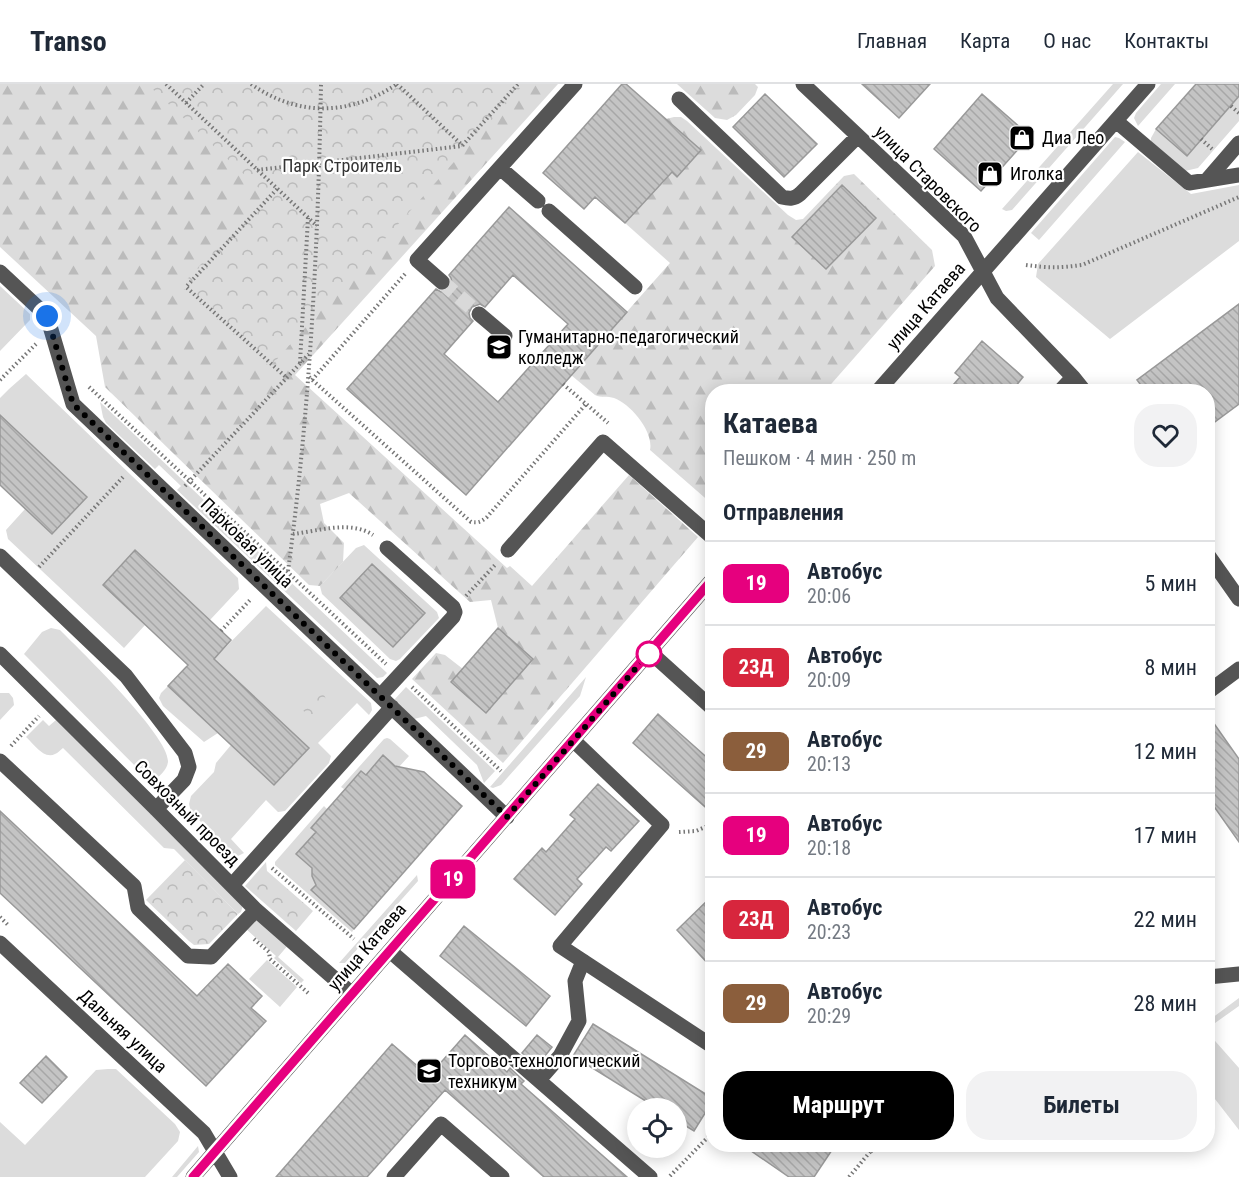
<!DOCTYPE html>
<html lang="ru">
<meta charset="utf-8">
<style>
:root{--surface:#fff;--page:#f2f2f3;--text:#1f2937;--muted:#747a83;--line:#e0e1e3;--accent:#000}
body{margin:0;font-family:"Roboto Condensed",sans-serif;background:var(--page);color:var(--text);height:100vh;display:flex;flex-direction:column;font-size:22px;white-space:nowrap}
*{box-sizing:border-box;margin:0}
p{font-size:20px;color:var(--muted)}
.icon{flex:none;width:33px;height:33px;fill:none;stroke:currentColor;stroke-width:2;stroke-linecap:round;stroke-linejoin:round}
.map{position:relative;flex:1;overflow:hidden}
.sheet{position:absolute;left:705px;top:300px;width:510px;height:768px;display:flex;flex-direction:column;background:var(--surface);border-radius:24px;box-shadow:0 3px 15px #0003}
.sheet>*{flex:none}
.badge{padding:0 12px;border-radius:9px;font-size:21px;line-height:39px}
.buttons{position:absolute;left:627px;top:1014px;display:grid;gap:12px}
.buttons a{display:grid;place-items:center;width:60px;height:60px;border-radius:50%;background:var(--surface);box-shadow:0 3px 15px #0003;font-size:30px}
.you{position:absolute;width:30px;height:30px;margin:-15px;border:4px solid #fff;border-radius:50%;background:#1a73e8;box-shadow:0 0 0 9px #1a73e833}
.map>.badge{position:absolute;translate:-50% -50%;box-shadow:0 0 0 3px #fff}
h2{padding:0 18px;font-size:22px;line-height:54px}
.round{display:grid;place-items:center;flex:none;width:63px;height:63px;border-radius:24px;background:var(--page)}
.overview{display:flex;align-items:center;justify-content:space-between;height:102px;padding:0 18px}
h1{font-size:28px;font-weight:700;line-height:45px}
.button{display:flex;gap:12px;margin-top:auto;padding:12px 18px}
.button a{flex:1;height:69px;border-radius:24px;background:var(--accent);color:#fff;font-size:24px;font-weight:700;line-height:69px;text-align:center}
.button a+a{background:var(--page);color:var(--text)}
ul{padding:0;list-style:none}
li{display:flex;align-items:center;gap:18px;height:84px;padding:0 18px;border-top:2px solid var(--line)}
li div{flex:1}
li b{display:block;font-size:22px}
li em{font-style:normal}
li .badge{min-width:66px;font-weight:700;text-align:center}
header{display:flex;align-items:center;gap:36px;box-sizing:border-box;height:84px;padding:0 30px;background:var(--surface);border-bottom:2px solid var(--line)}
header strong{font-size:28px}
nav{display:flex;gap:33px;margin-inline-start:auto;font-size:21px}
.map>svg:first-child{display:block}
.grass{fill:#dcdcdc}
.forest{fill:url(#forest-firs)}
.park{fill:url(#park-crowns)}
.building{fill:url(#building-back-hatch);stroke:#999;stroke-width:1.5;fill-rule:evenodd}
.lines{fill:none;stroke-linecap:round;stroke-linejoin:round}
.minor-tunnel{stroke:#d9d9d9;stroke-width:15;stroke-dasharray:15 8;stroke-linecap:butt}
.path{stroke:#777;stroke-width:4;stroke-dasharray:1.5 3;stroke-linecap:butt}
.minor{stroke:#555;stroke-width:15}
.line-casing{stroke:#fff;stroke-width:14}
.line{stroke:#e6007e;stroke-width:9}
.walk{stroke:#000;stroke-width:6;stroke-dasharray:0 10.8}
.stop-dot{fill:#fff;stroke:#e6007e;stroke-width:3}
.labels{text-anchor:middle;stroke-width:4.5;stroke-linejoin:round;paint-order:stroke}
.poi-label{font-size:18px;fill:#000;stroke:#fff;text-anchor:start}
.park-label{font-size:18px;fill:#333;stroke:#fff}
.street-label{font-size:18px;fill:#000;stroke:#fff}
</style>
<header>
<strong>Transo</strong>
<nav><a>Главная</a><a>Карта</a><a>О нас</a><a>Контакты</a></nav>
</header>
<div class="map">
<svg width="1239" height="1093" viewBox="0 0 1239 1093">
<defs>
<pattern id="forest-firs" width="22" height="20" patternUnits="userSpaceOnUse" patternTransform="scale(1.5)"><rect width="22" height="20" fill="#dcdcdc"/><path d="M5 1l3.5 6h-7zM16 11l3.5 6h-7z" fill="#bbb"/></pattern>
<pattern id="park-crowns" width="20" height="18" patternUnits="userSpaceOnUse" patternTransform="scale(1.5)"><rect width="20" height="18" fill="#dcdcdc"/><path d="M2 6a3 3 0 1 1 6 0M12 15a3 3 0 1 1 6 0" fill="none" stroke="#bbb"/></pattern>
<pattern id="building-back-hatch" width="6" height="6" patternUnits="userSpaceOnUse" patternTransform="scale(1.5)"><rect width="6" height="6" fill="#c4c4c4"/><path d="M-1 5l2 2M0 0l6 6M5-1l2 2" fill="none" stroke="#a7a7a7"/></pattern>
</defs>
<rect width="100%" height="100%" fill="#fff"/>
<!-- grass -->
<path class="grass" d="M 1113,0 L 1123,0 L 1012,126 L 1006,127 L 1002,125 Z
M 1161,0 L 1175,0 L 1138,42 L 1134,34 L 1136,29 Z
M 1239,12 L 1239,37 L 1198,84 L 1185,87 L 1151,57 L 1151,54 L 1156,45 L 1187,72 Z
M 1115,53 L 1119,54 L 1125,58 L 1039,156 L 1031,149 Z
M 1138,68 L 1191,110 L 1239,101 L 1239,157 L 1110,255 L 1036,193 L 1038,180 Z
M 0,202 L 30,230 L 30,236 L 0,267 Z
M 26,290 L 238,494 L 239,505 L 210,536 L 135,467 L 103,501 L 145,541 L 124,564 L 8,455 L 6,446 L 25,425 L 52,450 L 87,413 L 0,331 L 0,314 L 9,305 Z
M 100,318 L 387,589 L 383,593 L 377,594 L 177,406 L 181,402 L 159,381 L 155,385 L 106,339 L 103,333 Z
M 364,461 L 437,528 L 439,534 L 400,575 L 396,577 L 390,575 L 322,510 L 320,502 L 356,464 Z
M 266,522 L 371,619 L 372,626 L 369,631 L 357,619 L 318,659 L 331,672 L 329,679 L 285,727 L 278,728 L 266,716 L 231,755 L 244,769 L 236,773 L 191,728 L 189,720 L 191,712 L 214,688 L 216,679 L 231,661 L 274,701 L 309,664 L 214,575 Z
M 51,544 L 60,546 C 82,568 168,651 168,677 C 168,686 158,693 152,699 L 24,570 L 42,548 Z
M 586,593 L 580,612 L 501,701 L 493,704 L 490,703 Z
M 168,602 L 218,649 L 204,658 L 163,622 L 159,614 L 161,609 Z
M 406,603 L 495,687 L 484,699 L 477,681 L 426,632 L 414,635 L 394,616 Z
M 0,609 L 9,609 L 13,614 L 14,621 L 0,636 Z
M 43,636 L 49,642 L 56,636 L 243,821 L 241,828 L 238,830 L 174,765 L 164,764 L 63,664 C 60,666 58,669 55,670 C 44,676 33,659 26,653 Z
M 387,654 L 390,655 L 409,672 L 398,684 L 383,671 L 366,691 L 361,687 L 344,705 L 341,703 L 384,655 Z
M 324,722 L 327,725 L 311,744 L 316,748 L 297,770 L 313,785 L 317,799 L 311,806 L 354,845 L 352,848 L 275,781 L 275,778 Z
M 417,791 L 418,797 L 345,879 L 339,879 Z
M 257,833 L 289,860 L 278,873 L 304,896 L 301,899 L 274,874 L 276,872 L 246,845 Z
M 267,876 L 297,903 L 280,923 L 249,895 Z
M 1239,914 L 1239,922 L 1208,944 L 1208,937 Z
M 1208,949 L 1239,984 L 1239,1046 L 1208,1006 Z
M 108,985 L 116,985 L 175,1040 L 180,1048 L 178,1057 L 145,1093 L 0,1093 L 0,1038 L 25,1061 L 96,986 Z
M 198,1062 L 199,1068 L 177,1093 L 172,1093 Z"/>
<!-- forest -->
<path class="forest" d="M 0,0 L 558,0 L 295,291 L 507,484 L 510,482 L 532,502 L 629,391 L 698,453 L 503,679 L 412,595 L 436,569 L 445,571 L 463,585 L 498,544 L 491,516 L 470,518 L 349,409 L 320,420 L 324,439 L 344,459 L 343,478 L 320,502 L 309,501 L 105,303 L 96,252 L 0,163 Z
M 677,0 L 755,0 L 758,3 L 755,11 L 736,31 L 727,36 L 715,34 Z
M 674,33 L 681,33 L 687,37 L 788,131 L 796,136 L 803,135 L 844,92 L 854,90 L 932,166 L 935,182 L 825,307 L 712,308 L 712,420 L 650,366 C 654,348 631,320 614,314 C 608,312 601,314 595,311 L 571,291 L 670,179 L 625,139 L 672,88 L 677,92 L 701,66 L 666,35 Z"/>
<!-- park -->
<path class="park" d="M 147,0 L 524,0 L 270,283 L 181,202 L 265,110 Z
M300 618a13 13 0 1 1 26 0a13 13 0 1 1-26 0Z
M 185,776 L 238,830 L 209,860 L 194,861 L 189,857 L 146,816 Z
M 266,778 L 267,787 L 313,827 L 296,847 L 245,802 Z"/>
<!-- building -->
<path class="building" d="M 622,0 L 626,0 L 701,66 L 677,93 L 672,88 L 625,139 L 595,113 L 584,125 L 543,89 Z
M 862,0 L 930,0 L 899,34 Z
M 1196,0 L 1239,0 L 1239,12 L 1187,72 L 1156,45 Z
M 765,10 L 817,60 L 784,93 L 733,43 Z
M 982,10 L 1030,52 L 981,107 L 934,65 Z
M 842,101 L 876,134 L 826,185 L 792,153 Z
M 509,123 L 627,228 L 466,411 L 347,305 L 436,205 L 441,208 L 449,205 L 452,199 L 451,194 L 449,191 ZM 513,191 L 568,240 L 498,318 L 444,270 L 473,237 L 470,234 L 469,229 L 472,223 L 480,220 L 485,223 Z
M 1239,220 L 1239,320 L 1208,343 L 1208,308 L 1146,308 L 1137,296 Z
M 982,257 L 1023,293 L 1011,308 L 947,308 L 960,293 L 955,289 Z
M 0,331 L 87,413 L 52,450 L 0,401 Z
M 135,466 L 231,556 L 214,575 L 309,664 L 274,701 L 168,602 L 188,581 L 103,501 Z
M 372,480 L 425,529 L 393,563 L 340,514 Z
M 498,544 L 533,575 L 486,629 L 451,598 Z
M 658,630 L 712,678 L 712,729 L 633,659 Z
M 1208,631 L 1239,675 L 1239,758 L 1208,714 Z
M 383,671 L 395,682 L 424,688 L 462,722 L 354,845 L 311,806 L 316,801 L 312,792 L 312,784 L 296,770 L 316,748 L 311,744 L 361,687 L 366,691 Z
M 598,700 L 639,737 L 611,767 L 606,763 L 577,795 L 582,800 L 555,831 L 514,795 L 542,764 L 546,768 L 575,735 L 570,731 Z
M 0,727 L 197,912 L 228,880 L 262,912 L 251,924 L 266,937 L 206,1002 L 0,809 Z
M 712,812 L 712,884 L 677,846 Z
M 464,842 L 550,912 L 526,942 L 440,872 Z
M 593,940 L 712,1014 L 712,1018 L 694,1047 L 676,1036 L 676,1024 L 657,1024 L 573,972 Z
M 465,951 L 507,988 L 510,984 L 524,997 L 521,1000 L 627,1093 L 544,1093 L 445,1006 L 367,1093 L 276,1093 L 392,960 L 429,992 Z
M 537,951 L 552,963 L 537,982 L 522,969 Z
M 46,972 L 67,993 L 42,1019 L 20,999 Z
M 741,1060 L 836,1060 L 814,1093 L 789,1093 Z"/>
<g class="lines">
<!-- minor-tunnel -->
<path class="minor-tunnel" d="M 442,198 L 479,230"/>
<!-- path -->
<path class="path" d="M 166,0 L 317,142
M 251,0 C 298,33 350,32 397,0
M 397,0 L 462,61
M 186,19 L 204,0
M 1231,22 L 1239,29
M 1201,55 L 1212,65
M 257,86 L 462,62 L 518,0
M 277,105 L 186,203 L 287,294
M 1026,181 C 1048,184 1060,184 1082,181 L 1239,113
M 300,279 L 308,134
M 309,293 L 471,438 C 478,439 481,438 487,433 L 586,320
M 0,296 L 36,260
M 312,296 L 405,190
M 563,300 L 608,339
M 89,303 L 386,580
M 185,402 L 309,270
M 293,450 C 318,447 351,436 373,451
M 39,483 L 124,392
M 288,487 C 310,325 318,163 321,0
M 466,512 L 496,480
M 221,547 L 251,515
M 412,603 L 501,687
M 11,662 L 39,632
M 679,748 L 696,747 L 712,740
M 272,784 L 354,855
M 0,833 L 8,841
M 254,855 L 269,868 L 270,875 L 308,909
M 860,1060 L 870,1068 L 880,1060
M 670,1092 L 712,1049
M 849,1093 L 870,1068"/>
<!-- minor -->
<path class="minor" d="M 803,0 L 964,152 L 997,214 L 1073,293 L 1085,308
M 679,15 L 782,113 C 790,115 794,115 800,110 L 858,52
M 1116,37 L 1189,99 L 1239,91
M 500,84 L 538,117
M 1207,96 L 1239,59
M 549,127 L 635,203
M 0,188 L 47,232 L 73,320 L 507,733
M 442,198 L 417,176 L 575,0
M 479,230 L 505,252
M 877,308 L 1148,0
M 1059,308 L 1073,293
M 508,466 L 603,358 L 712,453
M 1208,471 L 1239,515
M 0,472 L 126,592 L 185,669 L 189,683 L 184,696 L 156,725
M 650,568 L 712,624
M 0,570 L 156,725 L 256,826 L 352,910
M 1208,608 L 1239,585
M 380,612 L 453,533 L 455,528 L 453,523 L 387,464
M 573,656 L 662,741 L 560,862 L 712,962
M 0,677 L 134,802 L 138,824 L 188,872 L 211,873 L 256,826
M 232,801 L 392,623
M 0,859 L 204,1049 L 230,1093
M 390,867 L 650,1093
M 1208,893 L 1239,890
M 539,996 L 560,972 L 579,937 L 575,897 L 583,877
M 193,1093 L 712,496
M 394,1093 L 441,1040 L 502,1093"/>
</g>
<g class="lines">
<!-- line casing -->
<g class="line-casing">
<path id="line" d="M 193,1093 L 712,496"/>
</g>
<!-- line -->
<use href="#line" class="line"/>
<!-- walk -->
<path class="walk" d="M 47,232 L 73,320 L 507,733 L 650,568 L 649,570"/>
</g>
<!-- icons -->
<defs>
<g id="shop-square" transform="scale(1.35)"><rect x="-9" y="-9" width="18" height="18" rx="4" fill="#000" stroke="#fff"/><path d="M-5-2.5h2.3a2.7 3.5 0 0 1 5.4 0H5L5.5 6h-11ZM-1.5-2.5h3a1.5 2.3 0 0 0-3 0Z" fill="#fff"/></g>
<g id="university-square" transform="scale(1.35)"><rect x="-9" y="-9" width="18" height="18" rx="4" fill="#000" stroke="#fff"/><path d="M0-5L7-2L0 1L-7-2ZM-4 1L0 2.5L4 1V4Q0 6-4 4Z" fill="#fff"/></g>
</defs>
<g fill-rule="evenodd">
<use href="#shop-square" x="1022" y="54"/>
<use href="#shop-square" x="990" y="90"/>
<use href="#university-square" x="499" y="263"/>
<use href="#university-square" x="429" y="987"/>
</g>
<!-- markers -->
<circle class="stop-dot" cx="649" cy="570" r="12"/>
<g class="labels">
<!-- poi labels -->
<g class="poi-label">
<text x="1042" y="60">Диа Лео</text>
<text x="1010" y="96">Иголка</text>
<text x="518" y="259">Гуманитарно-педагогический<tspan x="518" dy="21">колледж</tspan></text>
<text x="448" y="983">Торгово-технологический<tspan x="448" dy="21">техникум</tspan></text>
</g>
<!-- park labels -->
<g class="park-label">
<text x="342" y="88">Парк Строитель</text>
</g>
<!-- street labels -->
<g class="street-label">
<text transform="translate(928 95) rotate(45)" y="6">улица Старовского</text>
<text transform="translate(926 222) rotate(-49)" y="6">улица Катаева</text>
<text transform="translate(247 459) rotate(44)" y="6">Парковая улица</text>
<text transform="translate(187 729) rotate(45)" y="6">Совхозный проезд</text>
<text transform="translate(367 863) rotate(-49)" y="6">улица Катаева</text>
<text transform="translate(123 947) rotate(43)" y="6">Дальняя улица</text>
</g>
</g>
</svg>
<div class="buttons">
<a><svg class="icon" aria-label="locate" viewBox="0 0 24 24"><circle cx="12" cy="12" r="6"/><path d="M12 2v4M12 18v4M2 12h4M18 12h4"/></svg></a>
</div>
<div class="you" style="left:47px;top:232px"></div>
<b class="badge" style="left:453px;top:795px;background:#e6007e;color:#fff">19</b>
<section class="sheet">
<div class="overview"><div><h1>Катаева</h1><p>Пешком · 4 мин · 250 m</p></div><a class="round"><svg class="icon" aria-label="heart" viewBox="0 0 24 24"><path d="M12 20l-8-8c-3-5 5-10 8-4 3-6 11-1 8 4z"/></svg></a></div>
<h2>Отправления</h2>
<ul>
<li><span class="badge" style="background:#e6007e;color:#fff">19</span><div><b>Автобус</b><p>20:06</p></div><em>5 мин</em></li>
<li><span class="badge" style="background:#d7263d;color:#fff">23Д</span><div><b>Автобус</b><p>20:09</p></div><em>8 мин</em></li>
<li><span class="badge" style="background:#8b5e3c;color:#fff">29</span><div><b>Автобус</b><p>20:13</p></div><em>12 мин</em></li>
<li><span class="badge" style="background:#e6007e;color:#fff">19</span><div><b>Автобус</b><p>20:18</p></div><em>17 мин</em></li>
<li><span class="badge" style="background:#d7263d;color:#fff">23Д</span><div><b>Автобус</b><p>20:23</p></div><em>22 мин</em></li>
<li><span class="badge" style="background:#8b5e3c;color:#fff">29</span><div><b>Автобус</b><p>20:29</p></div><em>28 мин</em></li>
</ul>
<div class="button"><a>Маршрут</a><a>Билеты</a></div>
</section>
</div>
